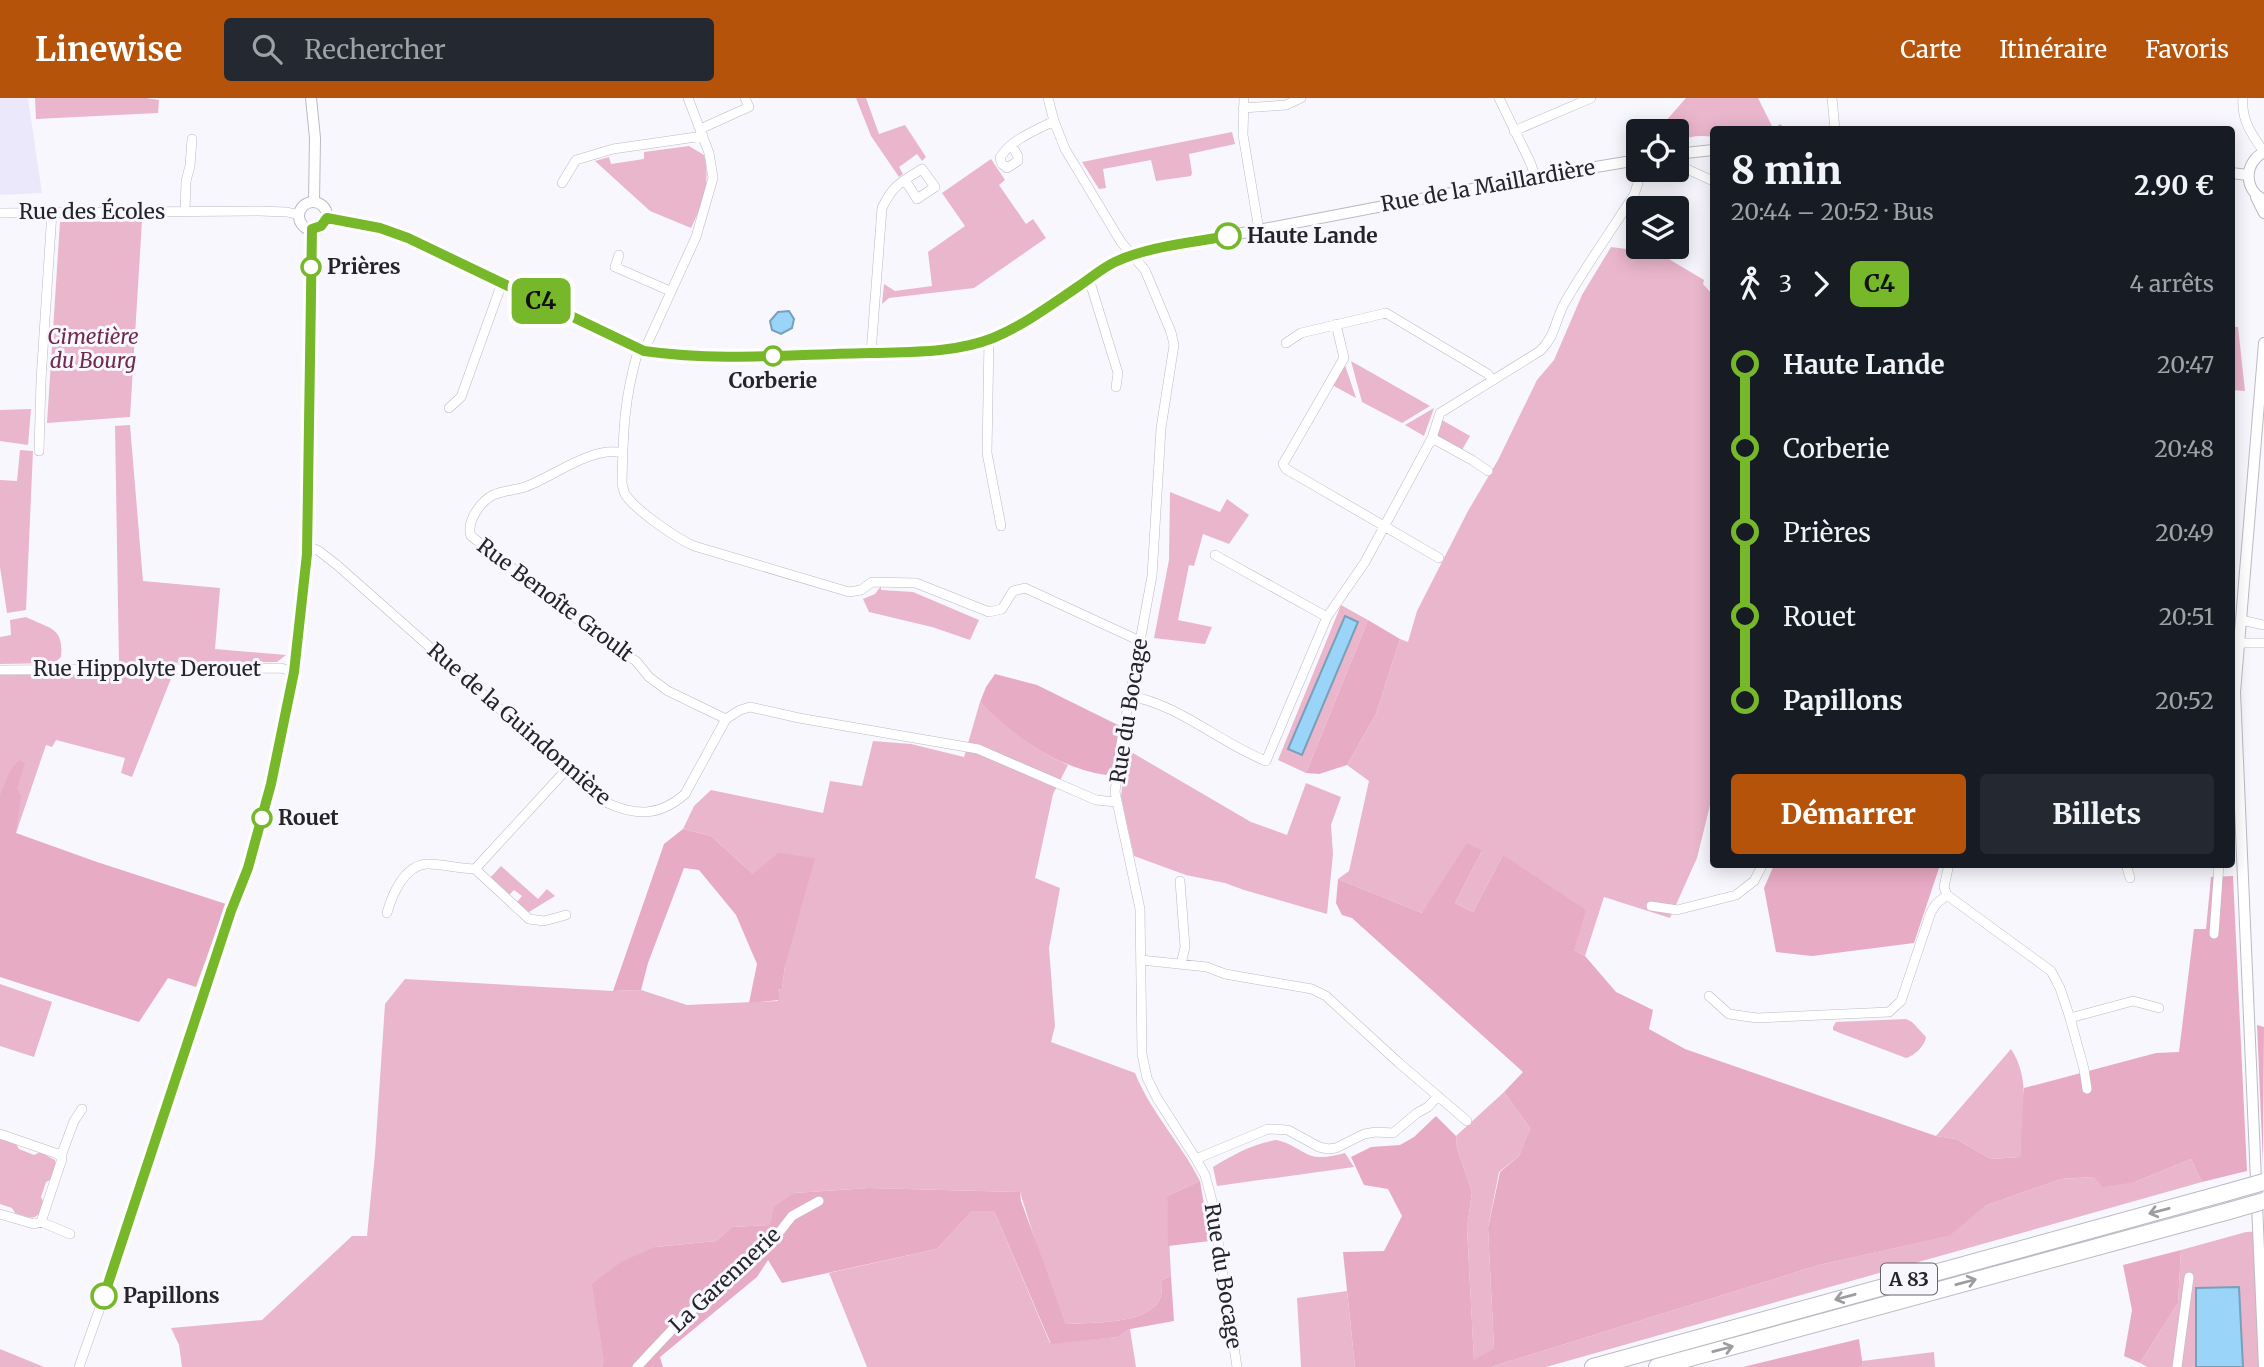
<!DOCTYPE html>
<html lang="fr">
<meta charset="utf-8">
<style>
:root{--surface:#171b24;--page:#242831;--text:#f1f3f6;--muted:#9ea1a6;--accent:#b45309}
body{margin:0;font-family:Merriweather,serif;background:var(--page);color:var(--text);height:100vh;display:flex;flex-direction:column;font-size:26px;white-space:nowrap}
*{box-sizing:border-box;margin:0}
p{font-size:23px;color:var(--muted)}
.icon{flex:none;width:38px;height:38px;fill:none;stroke:currentColor;stroke-width:2;stroke-linecap:round;stroke-linejoin:round}
.map{position:relative;flex:1;overflow:hidden}
.drawer{position:absolute;left:1710px;top:28px;width:525px;height:742px;display:flex;flex-direction:column;background:var(--surface);border-radius:7px;box-shadow:0 4px 18px #0003}
.drawer>*{flex:none}
.badge{padding:0 14px;border-radius:10px;font-size:24px;line-height:46px}
.fabs{position:absolute;left:1626px;top:21px;display:grid;gap:14px}
.fabs a{display:grid;place-items:center;width:63px;height:63px;border-radius:7px;background:var(--surface);box-shadow:0 4px 18px #0003;font-size:35px}
.map>.badge{position:absolute;translate:-50% -50%;box-shadow:0 0 0 4px #fff}
.legs{display:flex;align-items:center;gap:10px;height:77px;padding:0 21px;font-size:23px}
.legs p{margin-inline-start:auto}
.overview{display:flex;align-items:center;justify-content:space-between;height:119px;padding:0 21px}
h1{font-size:38px;font-weight:800;line-height:52px}
.primary-button{display:flex;gap:14px;margin-top:auto;padding:14px 21px}
.primary-button a{flex:1;height:80px;border-radius:7px;background:var(--accent);color:#fff;font-size:28px;font-weight:800;line-height:80px;text-align:center}
.primary-button a+a{background:var(--page);color:var(--text)}
ul{padding:0 21px;list-style:none}
li{display:flex;align-items:center;gap:24px;height:84px;font-size:26px}
li i{display:grid;place-items:center;width:10px;height:100%;margin:0 9px;background:currentColor}
li i::after{content:'';width:18px;height:18px;margin:-9px;border:5px solid;border-radius:50%;background:var(--surface)}
li p{margin-inline-start:auto}
li:first-child i{background:linear-gradient(#0000 50%,currentColor 0)}
li:last-child i{background:linear-gradient(currentColor 50%,#0000 0)}
header{display:flex;align-items:center;gap:42px;box-sizing:border-box;height:98px;padding:0 35px;background:var(--accent);color:#fff}
header strong{font-size:33px}
nav{display:flex;gap:38px;margin-inline-start:auto;font-size:24px}
.search{width:490px;height:63px;background:var(--page);display:flex;align-items:center;gap:18px;box-sizing:border-box;padding:0 24px;border-radius:7px;color:var(--muted);font-size:26px}
.map>svg:first-child{display:block}
.built{fill:#ece8fb}
.green{fill:#eab6cb}
.forest{fill:#e8abc4}
.water{fill:#9ad5f9;stroke:#77a0ba;stroke-width:2}
.lines{fill:none;stroke-linecap:round;stroke-linejoin:round}
.minor-casing{stroke:#bbbac4;stroke-width:10}
.tertiary-casing{stroke:#bbbac4;stroke-width:12}
.trunk-casing{stroke:#bbbac4;stroke-width:18}
.minor{stroke:#fff;stroke-width:9}
.tertiary{stroke:#fff;stroke-width:10}
.trunk{stroke:#fff;stroke-width:16}
.trunk-bridge-casing{stroke:#bbbac4;stroke-width:18;stroke-linecap:butt}
.trunk-bridge{stroke:#fff;stroke-width:16}
.oneway{stroke:#9d9c9e}
.line-1-casing{stroke:#fff;stroke-width:16}
.line-1{stroke:#76b82a;stroke-width:10}
.stop-1-dot{fill:#fff;stroke:#76b82a;stroke-width:3.5}
.labels{text-anchor:middle;stroke-width:6;stroke-linejoin:round;paint-order:stroke}
.shield{fill:#f8f7fe;stroke:#646368;stroke-width:2}
.shield-label{font-size:19px;font-weight:bold;fill:#252428}
.street-label{font-size:21px;fill:#252428;stroke:#f8f7fe}
.stop-label{font-size:21px;font-weight:bold;fill:#252428;stroke:#f8f7fe;text-anchor:start}
.park-label{font-size:21px;font-style:italic;fill:#712a4d;stroke:#f8f7fe}
</style>
<header>
<strong>Linewise</strong>
<div class="search"><svg class="icon" aria-label="search" viewBox="0 0 24 24"><circle cx="10" cy="10" r="6"/><path d="M15 15l6 6"/></svg>Rechercher</div>
<nav><a>Carte</a><a>Itinéraire</a><a>Favoris</a></nav>
</header>
<div class="map">
<svg width="2264" height="1269" viewBox="0 0 2264 1269">
<rect width="100%" height="100%" fill="#f8f7fe"/>
<!-- built -->
<path class="built" d="M 0,0 L 28,0 L 42,95 L 0,97 Z"/>
<!-- green -->
<path class="green" d="M 35,0 L 146,0 L 159,2 L 158,15 L 36,21 Z
M 856,0 L 866,0 L 879,36 L 905,27 L 926,59 L 922,63 L 917,56 L 899,69 L 903,76 L 899,79 L 871,38 Z
M 1686,0 L 1758,0 L 1773,30 L 1781,26 L 1783,31 L 1713,32 L 1713,39 C 1700,37 1689,38 1677,44 L 1676,33 L 1657,33 Z
M 1232,34 L 1235,46 L 1189,56 L 1192,75 L 1191,78 L 1156,83 L 1151,62 L 1103,71 L 1106,90 L 1099,91 L 1082,64 Z
M 689,48 L 704,57 C 711,84 703,106 691,130 L 650,113 L 595,63 L 609,59 L 611,66 L 644,61 L 644,54 Z
M 991,61 L 1005,82 L 999,87 L 1026,126 L 1033,121 L 1046,140 L 974,190 L 889,200 L 882,206 L 884,186 L 895,193 L 932,188 L 928,154 L 965,128 L 942,95 Z
M 142,123 L 130,319 L 47,325 L 60,124 Z
M 1611,149 L 1650,154 L 1652,151 L 1704,182 L 1703,186 L 1713,197 L 1713,695 L 1697,760 L 1670,820 L 1604,799 L 1585,858 L 1574,852 L 1503,757 L 1473,814 L 1455,805 L 1482,753 L 1422,815 L 1338,781 L 1349,773 L 1369,683 L 1347,667 L 1376,616 L 1400,541 L 1408,544 L 1417,513 L 1468,413 L 1498,362 L 1537,282 L 1554,262 L 1582,197 Z
M 2231,229 L 2238,229 L 2245,293 L 2231,292 Z
M 1351,263 L 1430,308 L 1402,325 L 1362,304 Z
M 1344,264 L 1356,300 L 1332,287 Z
M 1434,310 L 1424,338 L 1405,327 Z
M 31,311 L 28,347 L 0,343 L 0,312 Z
M 1442,322 L 1470,338 L 1462,352 L 1436,338 Z
M 130,327 L 143,483 L 220,490 L 215,551 L 286,557 L 277,564 L 119,565 L 115,328 Z
M 20,352 L 33,353 L 26,512 L 7,515 L 0,469 L 0,382 L 17,383 Z
M 1170,394 L 1220,414 L 1227,401 L 1249,417 L 1229,446 L 1203,436 L 1194,468 L 1189,467 L 1178,522 L 1212,529 L 1205,546 L 1154,540 L 1169,462 Z
M 881,488 L 881,492 L 913,494 L 979,522 L 970,542 L 932,529 L 869,514 L 863,501 L 875,496 Z
M 1341,507 L 1368,522 L 1306,675 L 1278,662 Z
M 26,519 C 50,531 64,529 61,559 L 54,565 L 0,566 L 0,539 L 11,537 L 10,522 Z
M 79,576 L 172,578 L 132,679 L 121,675 L 125,660 L 56,642 L 52,649 L 46,647 L 16,735 L 0,730 L 0,577 Z
M 980,604 C 1005,628 1036,654 1068,667 L 1053,696 L 1035,780 L 1060,790 L 1049,850 L 1055,928 L 1051,944 L 1135,975 C 1151,1015 1181,1045 1200,1083 L 1167,1098 L 1171,1178 L 1162,1182 C 1162,1189 1162,1198 1159,1203 C 1144,1227 1092,1224 1066,1226 L 1039,1155 L 1020,1094 L 869,1090 L 794,1095 L 771,1127 L 732,1129 L 716,1143 L 655,1149 L 602,1269 L 182,1269 L 179,1247 L 171,1230 L 262,1222 L 352,1138 L 367,1138 L 375,1056 L 385,906 L 405,881 L 613,893 L 641,892 L 687,907 L 778,903 L 778,892 L 782,891 L 785,868 L 753,776 L 711,738 L 683,731 L 694,708 L 711,692 L 823,715 L 830,683 L 862,688 L 873,643 L 911,646 L 964,659 Z
M 1126,651 L 1251,724 L 1287,737 L 1306,685 L 1341,699 L 1331,727 L 1333,756 L 1327,816 L 1244,792 L 1225,785 L 1186,777 L 1134,758 L 1121,699 Z
M 501,768 L 538,801 L 547,791 L 555,798 L 529,814 L 517,804 L 522,798 L 514,792 L 509,797 L 490,780 Z
M 0,886 L 52,904 L 34,959 L 0,948 Z
M 1906,921 L 1912,924 L 1926,939 C 1925,948 1914,958 1906,960 L 1840,935 L 1833,932 L 1833,929 L 1836,924 Z
M 2011,951 C 2032,982 2022,1024 2020,1059 L 1991,1061 L 1956,1041 L 1936,1038 Z
M 1504,994 L 1530,1030 L 1519,1058 L 1499,1074 L 1488,1130 L 1494,1250 L 1474,1263 L 1467,1130 L 1472,1094 L 1457,1050 L 1456,1038 Z
M 0,1041 L 16,1046 L 19,1051 L 34,1057 L 40,1054 L 55,1062 L 56,1068 L 52,1081 L 46,1084 L 41,1099 L 44,1105 C 37,1124 33,1121 15,1115 L 12,1110 L 0,1106 Z
M 1276,1042 C 1288,1044 1295,1050 1307,1056 C 1319,1062 1332,1058 1345,1055 L 1354,1069 L 1217,1088 L 1213,1069 C 1233,1057 1252,1046 1276,1042 Z
M 2191,1061 L 2202,1084 L 1546,1269 L 1491,1269 L 1819,1167 L 1948,1138 L 1987,1107 L 2061,1081 L 2094,1079 L 2135,1084 Z
M 972,1113 L 994,1113 L 1050,1245 L 1118,1239 L 1130,1231 L 1136,1269 L 867,1269 L 829,1175 L 937,1151 Z
M 2264,1133 L 2264,1269 L 2147,1269 L 2140,1265 L 2178,1205 L 2181,1152 L 2246,1134 Z
M 1347,1193 L 1355,1269 L 1301,1269 L 1297,1200 Z
M 0,1251 L 44,1269 L 0,1269 Z
M 1934,1254 L 1935,1269 L 1863,1269 L 1862,1263 Z"/>
<!-- forest -->
<path class="forest" d="M 1368,522 L 1400,541 L 1376,616 L 1347,667 L 1319,676 L 1306,675 Z
M 995,576 L 1037,587 L 1120,628 L 1116,665 L 1106,677 C 1057,670 1015,639 980,604 L 986,589 Z
M 19,662 L 25,665 L 17,691 L 21,698 L 16,735 L 97,764 L 226,806 L 196,889 L 168,880 L 139,924 L 0,879 L 0,697 L 10,673 Z
M 683,731 L 711,738 L 753,776 L 778,755 L 815,760 L 785,868 L 782,891 L 778,892 L 779,902 L 749,905 L 757,866 L 736,817 L 699,772 L 684,770 L 648,865 L 641,892 L 613,893 L 664,746 Z
M 1467,745 L 1482,753 L 1455,805 L 1473,814 L 1503,757 L 1586,812 L 1574,852 L 1585,858 L 1616,894 L 1653,912 L 1649,931 L 1685,951 L 1936,1038 L 1956,1041 L 1991,1061 L 2020,1059 L 2024,990 L 2156,955 L 2179,954 L 2194,831 L 2206,831 L 2211,779 L 2233,778 L 2247,1073 L 2202,1084 L 2191,1061 L 2135,1084 L 2103,1089 L 2094,1079 L 2061,1081 L 1987,1107 L 1949,1138 L 1819,1167 L 1491,1269 L 1355,1269 L 1343,1154 L 1384,1153 L 1402,1118 L 1388,1091 L 1364,1087 L 1351,1059 L 1371,1049 L 1400,1047 L 1414,1039 L 1436,1018 L 1456,1038 L 1457,1050 L 1472,1094 L 1467,1130 L 1474,1262 L 1494,1250 L 1488,1130 L 1500,1074 L 1519,1058 L 1530,1030 L 1504,994 L 1523,974 L 1352,820 L 1342,817 L 1336,805 L 1338,781 L 1422,815 Z
M 1774,767 L 1774,766 L 1940,767 L 1914,845 L 1812,858 L 1776,854 L 1764,790 Z
M 2257,927 L 2264,929 L 2263,1067 Z
M 1200,1083 L 1210,1143 L 1168,1148 L 1167,1098 Z
M 869,1090 L 1020,1094 L 1021,1103 L 1066,1226 C 1092,1224 1144,1227 1159,1203 C 1162,1198 1162,1189 1162,1182 L 1171,1178 L 1174,1223 L 1130,1231 L 1118,1239 L 1051,1246 L 994,1113 L 972,1113 L 937,1151 L 782,1185 L 768,1162 L 757,1179 L 660,1259 L 663,1269 L 602,1269 L 604,1263 L 592,1186 L 621,1164 L 655,1149 L 716,1143 L 732,1129 L 770,1127 L 774,1109 L 794,1095 Z
M 2181,1152 L 2178,1205 L 2140,1265 L 2124,1258 L 2132,1212 L 2123,1167 Z
M 1859,1241 L 1863,1269 L 1743,1269 Z"/>
<!-- water -->
<path class="water" d="M 789,213 L 794,221 L 792,230 L 781,236 L 772,232 L 770,223 L 778,214 Z
M 1345,518 L 1358,524 L 1302,657 L 1288,651 Z
M 2239,1189 L 2243,1269 L 2196,1269 L 2196,1190 Z"/>
<g class="lines">
<!-- minor casing -->
<g class="minor-casing">
<path id="minor" d="M 1048,0 L 1054,23 L 1065,51 L 1121,144 L 1145,172 L 1171,234 L 1174,247 L 1161,330 L 1152,478 L 1121,646 L 1115,694 L 1140,811 L 1142,956 L 1147,980 L 1157,1000 L 1196,1061 L 1205,1077 L 1212,1103 L 1237,1269
M 1244,0 L 1243,37 L 1259,132
M 1499,0 L 1531,66 L 1535,79
M 1832,0 L 1835,32
M 2243,0 C 2241,22 2252,37 2264,54
M 1243,10 L 1286,7 L 1301,0
M 700,31 L 749,9 L 745,0
M 1514,33 L 1591,0
M 1012,48 L 1018,58 L 1018,63 L 1007,70 L 1002,66 L 1000,60 C 1010,42 1036,32 1054,23
M 1676,66 L 1713,83
M 562,85 L 576,62 L 613,51 L 703,38
M 185,113 L 186,83 L 190,68 L 192,41
M 0,115 L 259,113 L 287,114 L 299,117
M 619,157 L 615,169 L 670,193
M 1089,181 L 1118,275 L 1116,289
M 1336,226 L 1344,260 L 1283,366 L 1286,371 L 1439,460
M 989,241 L 987,355 L 1001,428
M 1286,245 L 1301,235 L 1386,215 L 1488,276 L 1492,282
M 639,250 C 624,299 623,334 622,385 C 622,386 624,394 625,396 C 635,412 676,440 694,448 L 849,494 L 861,492 L 872,484 L 916,485 L 989,514 L 1002,511 L 1013,493 L 1025,490 L 1140,543
M 644,253 L 696,139 L 713,80 L 709,55 L 688,0
M 871,255 L 882,110 C 893,87 901,84 922,71 L 935,89 L 917,101 L 905,82
M 449,310 L 461,299 L 502,185
M 1432,340 L 1472,362 L 1488,373
M 39,353 L 41,282 L 52,114
M 622,355 C 593,347 553,379 525,389 C 515,392 502,393 493,397 C 480,404 466,424 471,438 L 613,549 L 636,563 L 649,579 L 668,593 L 726,621
M 308,448 L 319,453 L 337,467 L 605,704 C 635,718 659,719 685,696 L 726,621 L 740,612 L 750,609 L 799,620 L 978,651 L 1096,702 L 1116,704
M 1327,519 L 1365,464 L 1432,340 L 1440,315 L 1540,253 C 1555,239 1555,223 1564,206 C 1585,169 1611,133 1634,97 L 1638,85 L 1639,72
M 2241,522 L 2264,527
M 2238,545 L 2264,545
M 0,572 L 281,570 L 294,574
M 1130,598 C 1180,607 1220,645 1266,663 L 1327,519 L 1215,457
M 1949,766 L 1944,789 L 1947,797 L 2051,873 L 2060,890 L 2070,920 L 2133,903 L 2159,910
M 2126,766 L 2130,780
M 475,771 L 529,821 L 544,823 L 566,817
M 1180,783 L 1185,849 L 1181,866
M 1651,808 L 1677,812 L 1736,797 L 1754,783 L 1763,766
M 387,815 C 392,797 404,768 426,766 C 436,765 461,771 475,771 L 567,671
M 2214,836 L 2219,766
M 1141,862 L 1207,869 L 1225,876 L 1312,891 L 1326,898 L 1399,965 L 1467,1023
M 1709,898 L 1729,916 L 1757,920 L 1889,914 L 1901,903 L 1931,814 L 1936,806 L 1947,797
M 2070,920 L 2084,971 L 2087,991
M 0,1036 L 58,1056 L 62,1061 L 41,1124 L 34,1126 L 0,1116
M 61,1058 L 74,1023 L 82,1011
M 1196,1061 L 1268,1031 L 1288,1032 L 1319,1049 L 1328,1051 L 1336,1050 L 1364,1036 L 1376,1034 L 1393,1035 L 1417,1015 L 1428,1009 L 1438,998
M 41,1124 L 70,1136
M 79,1269 L 120,1153 L 231,813 L 248,770 L 271,686 L 294,574 L 305,479 L 308,448 L 312,131
M 637,1269 L 684,1219 L 774,1141 L 792,1118 L 819,1103
M 2177,1269 L 2189,1179"/>
</g>
<!-- tertiary casing -->
<g class="tertiary-casing">
<path id="tertiary" d="M 311,0 L 315,40 L 314,104
M 2264,54 C 2244,65 2243,91 2264,102
M 1676,56 L 1713,52
M 2231,75 L 2248,77
M 2256,99 L 2264,115
M299 118a14 14 0 1 1 28 0a14 14 0 1 1-28 0Z
M 326,120 L 380,130 L 408,140 L 644,253 C 718,264 794,259 868,255 C 909,253 951,255 990,241 C 1042,222 1082,179 1133,156 L 1535,79 L 1638,62
M 2264,1269 L 2235,594 L 2264,245"/>
</g>
<!-- trunk casing -->
<g class="trunk-casing">
<path id="trunk" d="M 1593,1269 L 2225,1095
M 1657,1269 L 2229,1113"/>
</g>
<!-- minor -->
<use href="#minor" class="minor"/>
<!-- tertiary -->
<use href="#tertiary" class="tertiary"/>
<!-- trunk -->
<use href="#trunk" class="trunk"/>
<!-- trunk-bridge casing -->
<g class="trunk-bridge-casing">
<path id="trunk-bridge" d="M 2225,1095 L 2264,1084
M 2229,1113 L 2264,1103"/>
</g>
<!-- trunk-bridge -->
<use href="#trunk-bridge" class="trunk-bridge"/>
</g>
<!-- one-way arrows -->
<defs><path id="oneway-shaft" d="M-6 0H5M1.5-3L5.5 0L1.5 3" fill="none" stroke-width="1.6" stroke-linecap="round" stroke-linejoin="round" transform="scale(1.75)"/></defs>
<g class="oneway">
<use href="#oneway-shaft" transform="translate(2159 1113) rotate(165)"/>
<use href="#oneway-shaft" transform="translate(1966 1184) rotate(-15)"/>
<use href="#oneway-shaft" transform="translate(1845 1199) rotate(165)"/>
<use href="#oneway-shaft" transform="translate(1723 1251) rotate(-15)"/>
</g>
<g class="lines">
<!-- line-1 casing -->
<g class="line-1-casing">
<path id="line-1" d="M 104,1198 L 231,813 L 248,770 L 271,686 L 294,574 L 307,456 L 312,131 L 321,128 L 327,120 L 380,130 L 408,140 L 644,253 C 720,264 796,256 872,255 C 912,254 955,255 993,240 C 1024,227 1051,207 1079,188 C 1091,180 1102,170 1115,164 C 1149,148 1191,145 1228,138"/>
</g>
<!-- line-1 -->
<use href="#line-1" class="line-1"/>
</g>
<!-- markers -->
<g class="stop-1-dot">
<circle cx="1228" cy="138" r="12"/>
<circle cx="311" cy="169" r="9"/>
<circle cx="773" cy="258" r="9"/>
<circle cx="262" cy="720" r="9"/>
<circle cx="104" cy="1198" r="12"/>
</g>
<g class="labels">
<!-- shield labels -->
<rect class="shield" x="1881" y="1165.5" width="56" height="31" rx="5"/>
<g class="shield-label">
<text x="1909" y="1188">A 83</text>
</g>
<!-- street labels -->
<g class="street-label">
<text transform="translate(1488 88) rotate(-10)" y="7">Rue de la Maillardière</text>
<text x="92" y="121">Rue des Écoles</text>
<text transform="translate(555 502) rotate(37)" y="7">Rue Benoîte Groult</text>
<text x="147" y="578">Rue Hippolyte Derouet</text>
<text transform="translate(1129 613) rotate(-81)" y="7">Rue du Bocage</text>
<text transform="translate(519 626) rotate(41)" y="7">Rue de la Guindonnière</text>
<text transform="translate(1223 1178) rotate(81)" y="7">Rue du Bocage</text>
<text transform="translate(725 1182) rotate(-43)" y="7">La Garennerie</text>
</g>
<!-- stop labels -->
<g class="stop-label">
<text x="1247" y="145">Haute Lande</text>
<text x="327" y="176">Prières</text>
<text x="773" y="290" text-anchor="middle">Corberie</text>
<text x="278" y="727">Rouet</text>
<text x="123" y="1205">Papillons</text>
</g>
<!-- park labels -->
<g class="park-label">
<text x="93" y="246">Cimetière<tspan x="93" dy="24">du Bourg</tspan></text>
</g>
</g>
</svg>
<div class="fabs">
<a><svg class="icon" aria-label="locate" viewBox="0 0 24 24"><circle cx="12" cy="12" r="6"/><path d="M12 2v4M12 18v4M2 12h4M18 12h4"/></svg></a>
<a><svg class="icon" aria-label="layers" viewBox="0 0 24 24"><path d="M12 4l9 5-9 5-9-5zM3 14l9 5 9-5"/></svg></a>
</div>
<b class="badge" style="left:541px;top:203px;background:#76b82a;color:#111">C4</b>
<section class="drawer">
<div class="overview"><div><h1>8 min</h1><p>20:44 – 20:52 · Bus</p></div><b>2.90 €</b></div>
<div class="legs"><svg class="icon" aria-label="walk" viewBox="0 0 24 24"><circle cx="13" cy="4" r="2"/><path d="M13 8l-2 6 4 7M11 14l-3 7M7 12l3-4h3l4 4"/></svg>3<svg class="icon" aria-label="forward" viewBox="0 0 24 24"><path d="M9 5l7 7-7 7"/></svg><b class="badge" style="background:#76b82a;color:#111">C4</b><p>4 arrêts</p></div>
<ul>
<li><i style="color:#76b82a"></i><b>Haute Lande</b><p>20:47</p></li>
<li><i style="color:#76b82a"></i><span>Corberie</span><p>20:48</p></li>
<li><i style="color:#76b82a"></i><span>Prières</span><p>20:49</p></li>
<li><i style="color:#76b82a"></i><span>Rouet</span><p>20:51</p></li>
<li><i style="color:#76b82a"></i><b>Papillons</b><p>20:52</p></li>
</ul>
<div class="primary-button"><a>Démarrer</a><a>Billets</a></div>
</section>
</div>
